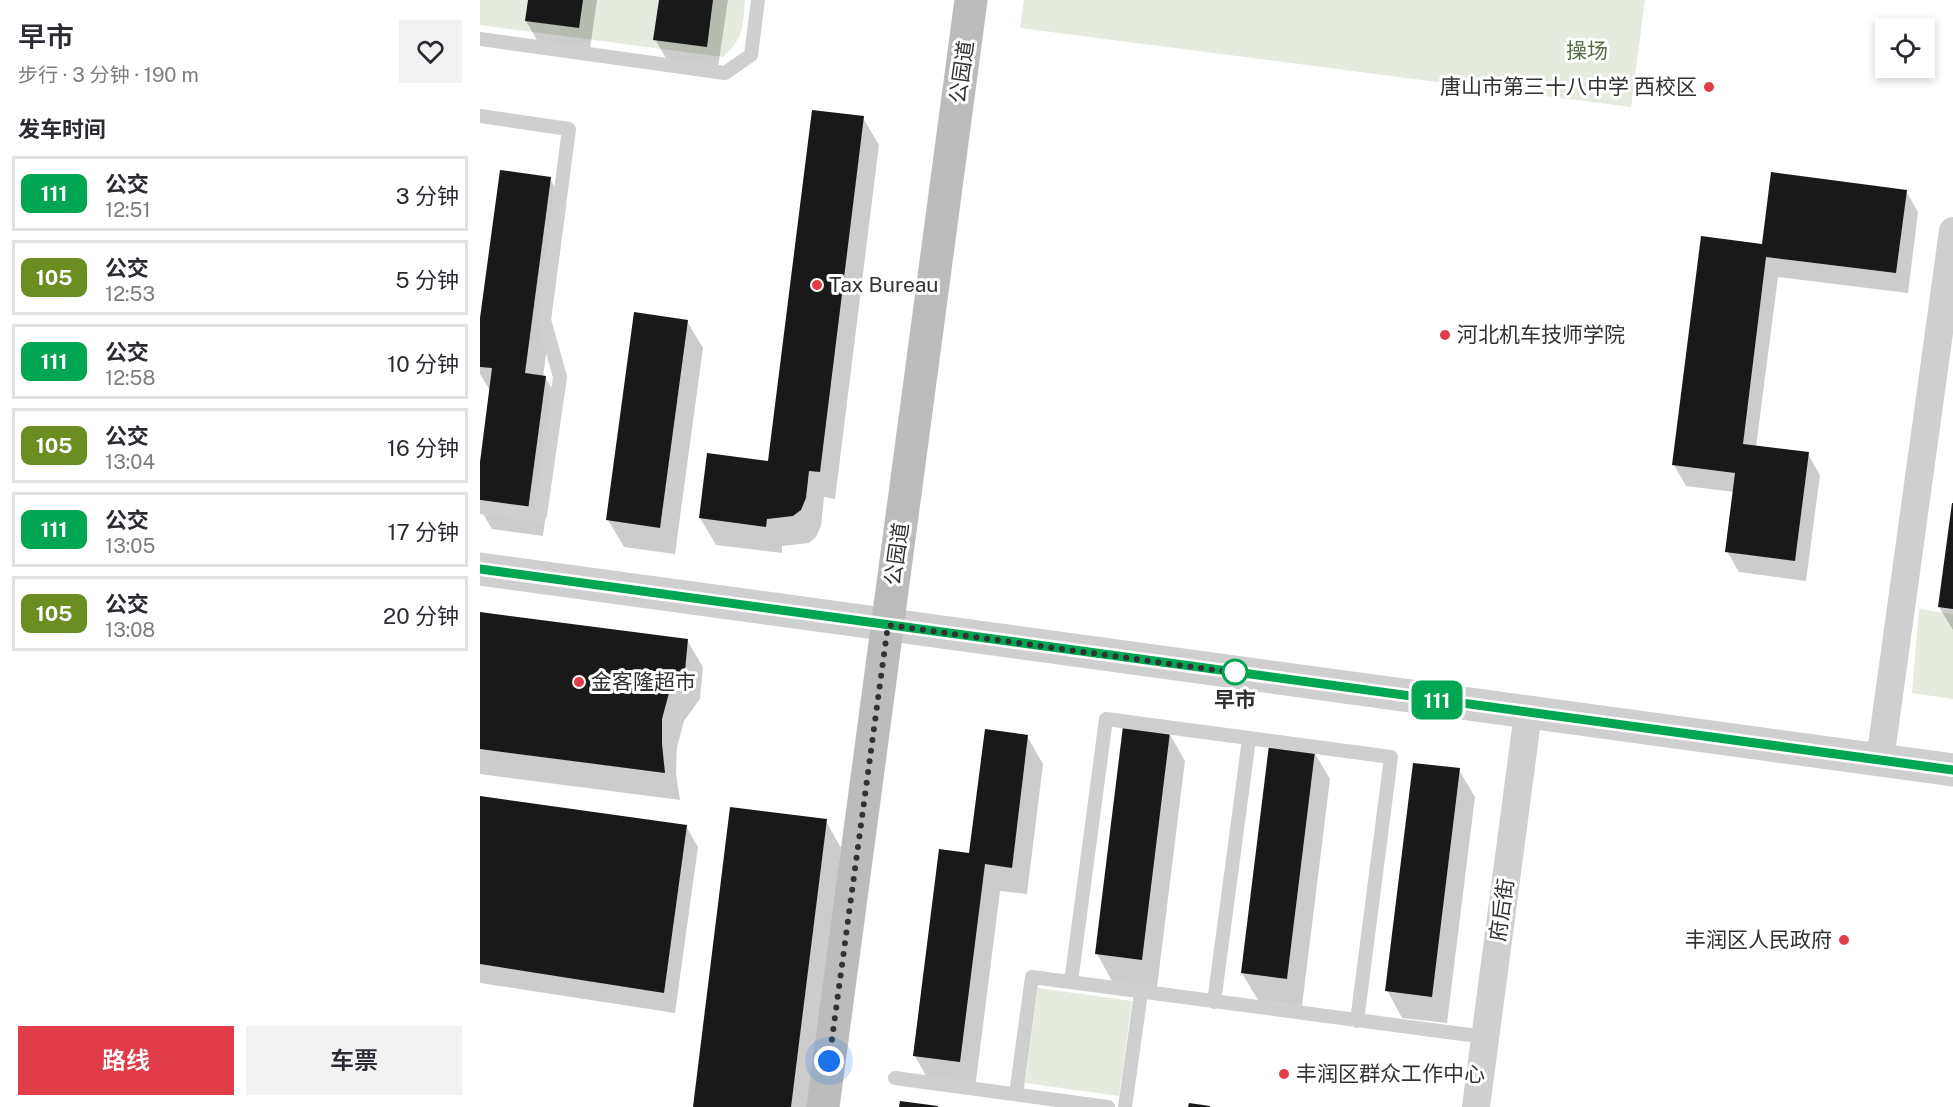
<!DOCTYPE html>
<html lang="zh">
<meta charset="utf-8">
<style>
:root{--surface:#fff;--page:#f2f2f3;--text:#2b2b33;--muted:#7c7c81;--line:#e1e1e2;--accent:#e03d48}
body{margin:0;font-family:"Public Sans","Noto Sans SC",sans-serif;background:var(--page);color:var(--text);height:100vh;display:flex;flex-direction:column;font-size:22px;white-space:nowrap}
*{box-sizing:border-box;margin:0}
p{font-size:20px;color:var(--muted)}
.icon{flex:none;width:33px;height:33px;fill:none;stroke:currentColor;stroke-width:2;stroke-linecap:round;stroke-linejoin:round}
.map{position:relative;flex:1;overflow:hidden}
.drawer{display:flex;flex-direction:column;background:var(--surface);width:480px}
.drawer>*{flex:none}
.badge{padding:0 12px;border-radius:9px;font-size:21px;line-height:39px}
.fabs{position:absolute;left:1395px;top:18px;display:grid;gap:12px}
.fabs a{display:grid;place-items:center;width:60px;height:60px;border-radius:0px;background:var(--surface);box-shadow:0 3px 9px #0003;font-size:30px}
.you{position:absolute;width:30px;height:30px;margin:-15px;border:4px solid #fff;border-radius:50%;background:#1a73e8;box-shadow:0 0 0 9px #1a73e833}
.map>.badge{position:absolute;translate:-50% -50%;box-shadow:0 0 0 3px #fff}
h2{padding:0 18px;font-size:22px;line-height:54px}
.round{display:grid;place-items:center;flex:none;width:63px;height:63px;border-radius:0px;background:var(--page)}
.summary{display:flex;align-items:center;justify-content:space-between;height:102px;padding:0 18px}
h1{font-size:28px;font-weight:600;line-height:45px}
.primary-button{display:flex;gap:12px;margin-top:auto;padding:12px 18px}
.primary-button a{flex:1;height:69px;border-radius:0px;background:var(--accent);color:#fff;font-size:24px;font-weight:600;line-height:69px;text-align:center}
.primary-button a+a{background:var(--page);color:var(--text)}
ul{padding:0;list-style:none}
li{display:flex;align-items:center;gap:18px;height:75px;margin:0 12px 9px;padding:0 6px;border:3px solid var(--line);border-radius:0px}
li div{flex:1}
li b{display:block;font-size:22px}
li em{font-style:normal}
li .badge{min-width:66px;font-weight:700;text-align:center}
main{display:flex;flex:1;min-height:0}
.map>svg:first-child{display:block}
.green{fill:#e5ebde}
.shadow{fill:#0003}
.building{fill:#191919}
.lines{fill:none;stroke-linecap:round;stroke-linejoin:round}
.service{stroke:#cfcfcf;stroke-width:14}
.minor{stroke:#cfcfcf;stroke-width:28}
.tertiary{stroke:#cfcfcf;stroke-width:33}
.secondary{stroke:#bcbcbc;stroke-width:33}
.line-casing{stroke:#fff;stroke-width:14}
.line{stroke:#00a651;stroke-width:9}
.walk{stroke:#323232;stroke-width:6;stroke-dasharray:0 10.8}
.poi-dot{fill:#e03d48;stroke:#fff;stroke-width:2}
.stop-dot{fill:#fff;stroke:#00a651;stroke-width:3}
.labels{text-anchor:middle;stroke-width:6;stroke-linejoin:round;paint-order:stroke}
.park-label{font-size:21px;fill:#556d40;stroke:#fff}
.street-label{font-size:21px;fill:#323232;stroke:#fff}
.poi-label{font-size:21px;fill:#323232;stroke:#fff;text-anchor:start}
.stop-label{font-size:21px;font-weight:bold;fill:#323232;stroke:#fff}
</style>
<main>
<section class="drawer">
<div class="summary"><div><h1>早市</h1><p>步行 · 3 分钟 · 190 m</p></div><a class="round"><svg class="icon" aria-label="heart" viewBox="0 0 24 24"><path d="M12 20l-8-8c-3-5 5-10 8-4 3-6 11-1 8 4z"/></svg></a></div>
<h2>发车时间</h2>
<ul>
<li><span class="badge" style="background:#00a651;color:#fff">111</span><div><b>公交</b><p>12:51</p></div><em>3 分钟</em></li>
<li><span class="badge" style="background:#6b8e23;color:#fff">105</span><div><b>公交</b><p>12:53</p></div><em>5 分钟</em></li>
<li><span class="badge" style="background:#00a651;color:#fff">111</span><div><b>公交</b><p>12:58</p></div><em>10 分钟</em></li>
<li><span class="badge" style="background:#6b8e23;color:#fff">105</span><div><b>公交</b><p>13:04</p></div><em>16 分钟</em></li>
<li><span class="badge" style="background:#00a651;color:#fff">111</span><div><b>公交</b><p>13:05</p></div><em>17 分钟</em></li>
<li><span class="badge" style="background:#6b8e23;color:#fff">105</span><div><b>公交</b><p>13:08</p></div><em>20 分钟</em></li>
</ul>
<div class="primary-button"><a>路线</a><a>车票</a></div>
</section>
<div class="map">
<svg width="1473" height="1107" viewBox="0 0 1473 1107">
<rect width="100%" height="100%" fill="#fff"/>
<!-- green -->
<path class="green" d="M 0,0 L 265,0 C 262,29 265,36 243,57 L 0,25 Z
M 544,0 L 1165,0 L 1151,107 L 540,28 Z
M 1439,609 L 1473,614 L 1473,699 L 1432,693 Z
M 558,988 L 652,1001 L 639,1096 L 545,1083 Z"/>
<!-- shadow -->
<path class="shadow" d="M 49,0 L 117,0 L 110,49 L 58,42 L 46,21 Z
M 180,0 L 248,0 L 238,67 L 187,60 L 175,39 Z
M 383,118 L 399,145 L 355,499 L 344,497 L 341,526 L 336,537 L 329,543 L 302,546 L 302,553 L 236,545 L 220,518 L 228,455 L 289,463 Z
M 70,179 L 86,206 L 63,377 L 65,377 L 81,404 L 63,536 L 12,529 L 0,509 L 0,473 L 11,392 L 0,374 L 0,329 Z
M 1426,191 L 1438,212 L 1428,293 L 1298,277 L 1276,447 L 1328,454 L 1340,475 L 1326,581 L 1259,572 L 1247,551 L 1254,492 L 1206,486 L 1194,465 L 1283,245 Z
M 207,321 L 223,348 L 195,554 L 144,547 L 128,520 Z
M 1473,503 L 1473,630 L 1459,607 Z
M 0,614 L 207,640 L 223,667 L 220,699 L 204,721 L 197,747 L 196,773 L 200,800 L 0,774 Z
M 689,733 L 705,761 L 677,987 L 632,981 L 617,954 Z
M 547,736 L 563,764 L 547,894 L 520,891 L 495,1089 L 450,1083 L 435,1056 Z
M 834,752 L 850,779 L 822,1006 L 778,1000 L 762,973 Z
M 979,770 L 995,797 L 967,1023 L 922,1018 L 907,990 Z
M 0,797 L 206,826 L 218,847 L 195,1013 L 0,983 Z
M 346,821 L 361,848 L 330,1107 L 215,1107 Z"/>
<!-- building -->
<path class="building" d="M 48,0 L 103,0 L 99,28 L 45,21 Z
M 179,0 L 233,0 L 227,47 L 173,40 Z
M 332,110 L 384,116 L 340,472 L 329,471 L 326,498 L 321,510 L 313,516 L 287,519 L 286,527 L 219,518 L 227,453 L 288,461 Z
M 20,170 L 71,177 L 45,373 L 66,376 L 48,510 L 0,503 L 0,462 L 12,368 L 0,367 L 0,318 Z
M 1291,172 L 1427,190 L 1416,273 L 1286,257 L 1263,444 L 1329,452 L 1315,561 L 1245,552 L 1255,473 L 1192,465 L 1221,236 L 1282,244 Z
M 154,312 L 208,320 L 180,528 L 126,520 Z
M 1472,503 L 1473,503 L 1473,609 L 1458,607 Z
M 0,612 L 208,639 L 205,671 L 189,693 L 182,719 L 182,744 L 185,773 L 0,749 Z
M 643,726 L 690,732 L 662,960 L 615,954 Z
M 505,729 L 548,735 L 532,868 L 505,864 L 480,1062 L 433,1056 L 459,849 L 489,853 Z
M 789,745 L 835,751 L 807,979 L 761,973 Z
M 933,763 L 980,768 L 952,997 L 905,991 Z
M 0,796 L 207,825 L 184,993 L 0,964 Z
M 250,807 L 347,819 L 311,1107 L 213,1107 Z
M 420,1101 L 458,1106 L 458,1107 L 419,1107 Z
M 709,1103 L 730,1106 L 730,1107 L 708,1107 Z"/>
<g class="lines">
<!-- service -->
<path class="service" d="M 0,39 L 245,73 L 271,55 L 278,0
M 0,116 L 89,129 L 64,320 L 80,377 L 60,515 L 0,507
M 591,982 L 626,719 L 911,757 L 877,1021
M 734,1002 L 769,739
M 415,1078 L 628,1107
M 536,1094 L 552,977 L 1005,1037
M 645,1107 L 661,993"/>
<!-- minor -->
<path class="minor" d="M 1400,760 L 1473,231
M 996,1107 L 1048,713"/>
<!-- tertiary -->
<path class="tertiary" d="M 0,569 L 1473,770"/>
<!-- secondary -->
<path class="secondary" d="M 343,1107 L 491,0"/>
</g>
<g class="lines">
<!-- line casing -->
<g class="line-casing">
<path id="line" d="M 0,569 L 1473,770"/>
</g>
<!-- line -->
<use href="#line" class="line"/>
<!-- walk -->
<path class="walk" d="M 349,1061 L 408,625 L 764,674 L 755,672"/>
</g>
<!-- markers -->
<g class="poi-dot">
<circle cx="1229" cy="87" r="6"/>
<circle cx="337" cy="285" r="6"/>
<circle cx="965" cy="335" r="6"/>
<circle cx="99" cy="682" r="6"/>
<circle cx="1364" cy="940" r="6"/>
<circle cx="804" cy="1074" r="6"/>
</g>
<circle class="stop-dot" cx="755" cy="672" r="12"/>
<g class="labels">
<!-- park labels -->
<g class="park-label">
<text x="1107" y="58">操场</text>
</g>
<!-- street labels -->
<g class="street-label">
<text transform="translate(482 72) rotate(-82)" y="7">公园道</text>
<text transform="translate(417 554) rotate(-82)" y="7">公园道</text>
<text transform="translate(1022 910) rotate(-82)" y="7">府后街</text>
</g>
<!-- poi labels -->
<g class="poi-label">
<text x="1217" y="94" text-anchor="end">唐山市第三十八中学 西校区</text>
<text x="349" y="292">Tax Bureau</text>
<text x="977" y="342">河北机车技师学院</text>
<text x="111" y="689">金客隆超市</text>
<text x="1352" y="947" text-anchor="end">丰润区人民政府</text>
<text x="816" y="1081">丰润区群众工作中心</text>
</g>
<!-- stop labels -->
<g class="stop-label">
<text x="755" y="707">早市</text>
</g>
</g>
</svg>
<div class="fabs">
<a><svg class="icon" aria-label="locate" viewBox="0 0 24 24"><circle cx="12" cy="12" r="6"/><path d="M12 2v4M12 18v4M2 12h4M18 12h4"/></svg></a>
</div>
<div class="you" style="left:349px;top:1061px"></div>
<b class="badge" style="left:957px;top:700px;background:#00a651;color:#fff">111</b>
</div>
</main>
